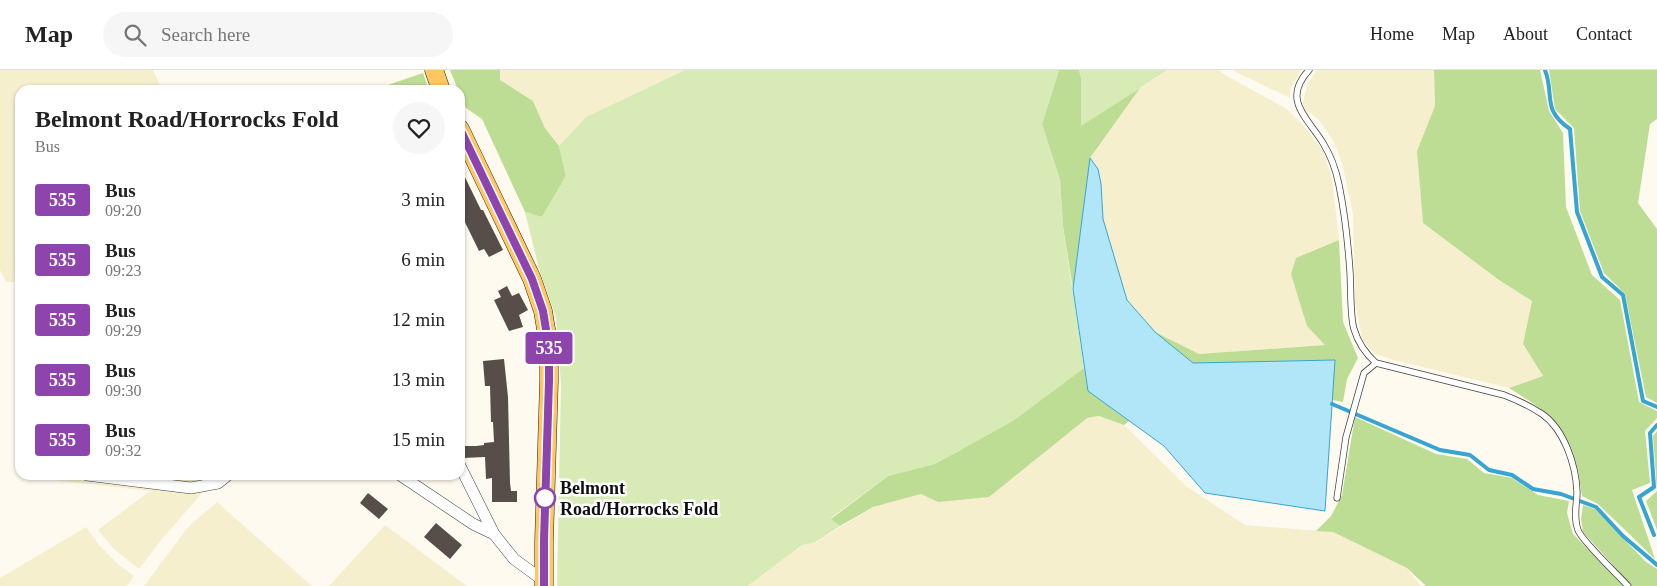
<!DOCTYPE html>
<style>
:root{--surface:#fff;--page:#f6f6f6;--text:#222;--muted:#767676;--line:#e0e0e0}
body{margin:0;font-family:Georgia,serif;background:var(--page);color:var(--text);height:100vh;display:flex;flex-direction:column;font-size:19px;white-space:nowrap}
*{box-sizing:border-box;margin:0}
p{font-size:16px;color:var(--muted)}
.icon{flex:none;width:28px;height:28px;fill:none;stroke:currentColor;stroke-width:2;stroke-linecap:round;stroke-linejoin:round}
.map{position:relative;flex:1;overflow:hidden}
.panel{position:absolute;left:15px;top:15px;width:450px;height:395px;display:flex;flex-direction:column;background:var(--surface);border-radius:15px;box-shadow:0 1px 4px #0004}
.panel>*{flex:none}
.badge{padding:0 10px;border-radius:4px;font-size:18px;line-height:32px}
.map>.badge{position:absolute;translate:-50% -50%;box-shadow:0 0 0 2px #fff}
.round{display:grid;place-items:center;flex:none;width:52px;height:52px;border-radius:26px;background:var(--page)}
.overview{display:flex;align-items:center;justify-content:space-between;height:85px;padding:0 20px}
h1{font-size:24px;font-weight:700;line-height:38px}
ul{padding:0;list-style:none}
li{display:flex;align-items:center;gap:15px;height:60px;padding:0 20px}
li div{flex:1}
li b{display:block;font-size:19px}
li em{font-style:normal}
li .badge{min-width:55px;font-weight:700;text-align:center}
header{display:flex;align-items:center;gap:30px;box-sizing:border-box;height:70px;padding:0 25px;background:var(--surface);border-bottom:1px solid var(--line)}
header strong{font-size:24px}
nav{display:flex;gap:28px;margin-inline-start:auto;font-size:18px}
.search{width:350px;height:45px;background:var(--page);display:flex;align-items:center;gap:12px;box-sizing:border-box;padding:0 18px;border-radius:28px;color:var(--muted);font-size:19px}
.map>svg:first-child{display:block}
.farmland{fill:#f6efce}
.green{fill:#d8ebb7}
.forest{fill:#bddd95}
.water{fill:#b1e6f9;stroke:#35a5d3}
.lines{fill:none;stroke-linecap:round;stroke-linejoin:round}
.stream{stroke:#35a5d3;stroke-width:4}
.building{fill:#574e4a}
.service-casing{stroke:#414141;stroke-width:7}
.minor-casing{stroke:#414141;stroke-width:12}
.primary-casing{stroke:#1f1f1f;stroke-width:19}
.service{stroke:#fff;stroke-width:5.5}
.minor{stroke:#fff;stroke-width:11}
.primary{stroke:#fec760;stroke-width:18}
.line-casing{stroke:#fff;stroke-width:11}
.line{stroke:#8e44ad;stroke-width:8}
.stop-dot{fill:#fff;stroke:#8e44ad;stroke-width:2.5}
.labels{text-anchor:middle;stroke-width:5;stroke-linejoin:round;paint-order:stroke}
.stop-label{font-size:18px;font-weight:bold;fill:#0e0e0e;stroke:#fff;text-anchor:start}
</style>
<header>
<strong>Map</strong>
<div class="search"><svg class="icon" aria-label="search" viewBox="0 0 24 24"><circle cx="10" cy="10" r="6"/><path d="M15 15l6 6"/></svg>Search here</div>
<nav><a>Home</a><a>Map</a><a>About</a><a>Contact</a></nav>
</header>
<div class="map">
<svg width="1657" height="516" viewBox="0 0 1657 516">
<rect width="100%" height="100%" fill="#fffaef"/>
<!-- farmland -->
<path class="farmland" d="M 0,0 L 153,0 L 162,20 L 20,20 L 20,212 L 6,212 L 0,200 Z
M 500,0 L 685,0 L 586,47 L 559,76 L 545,58 L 533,31 L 500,10 Z
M 1167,0 L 1219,0 L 1225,5 L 1287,39 L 1304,56 L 1323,81 L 1332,108 L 1339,170 L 1296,188 L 1326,275 L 1199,284 L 1155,262 L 1127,230 L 1103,149 L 1101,114 L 1098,99 L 1090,88 L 1140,18 Z
M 1232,0 L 1301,0 L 1290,20 L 1290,28 Z
M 1317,0 L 1434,0 L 1435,36 L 1417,81 L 1423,153 L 1499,210 L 1532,231 L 1523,274 L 1543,306 L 1509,318 L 1394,290 L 1375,284 L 1362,269 L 1355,231 L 1353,144 L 1342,93 L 1334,72 L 1319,50 L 1304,38 L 1303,31 L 1308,13 Z
M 1099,346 L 1124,355 L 1186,416 L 1245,455 L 1333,462 L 1407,498 L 1421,516 L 748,516 L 802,475 L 814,473 L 873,437 L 921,424 L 938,432 L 1087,348 Z
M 39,405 L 221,405 L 202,423 L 162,469 L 139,499 L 114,479 L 98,460 L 150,421 L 43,409 Z
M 217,432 L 312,516 L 144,516 L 189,456 Z
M 385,455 L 467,516 L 329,516 Z
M 86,457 L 99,475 L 119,495 L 134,506 L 127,516 L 0,516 L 0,508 Z"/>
<!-- green -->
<path class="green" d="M 685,0 L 1059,0 L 1042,54 L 1060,110 L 1063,156 L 1084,298 L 1014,351 L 935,394 L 888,406 L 831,448 L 840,456 L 814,473 L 802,475 L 748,516 L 557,516 L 561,315 L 556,247 L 539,199 L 525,142 L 542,147 L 566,106 L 559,76 L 586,47 Z
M 1079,0 L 1167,0 L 1081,57 L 1081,8 Z"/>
<!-- forest -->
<path class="forest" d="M 450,0 L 500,0 L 500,10 L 533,31 L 545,58 L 559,76 L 566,106 L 542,147 L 525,142 L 482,49 L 466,38 L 460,20 L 458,20 Z
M 1059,0 L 1079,0 L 1081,8 L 1081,56 L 1140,18 L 1090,88 L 1073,219 L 1063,156 L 1060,110 L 1042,54 Z
M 1434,0 L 1540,0 L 1549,41 L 1563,63 L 1566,137 L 1592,205 L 1620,230 L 1639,332 L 1657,341 L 1657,348 L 1645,361 L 1650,413 L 1632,420 L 1655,489 L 1598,434 L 1582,426 C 1578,394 1567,362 1542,340 C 1532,332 1520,325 1509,318 L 1543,306 L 1523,274 L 1532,231 L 1499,210 L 1423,153 L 1417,81 L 1435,36 Z
M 1549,0 L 1657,0 L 1657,49 L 1650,54 L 1638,133 L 1657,159 L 1657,333 L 1646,327 L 1625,224 L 1604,203 L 1580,141 L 1574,58 L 1555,39 Z
M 423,3 L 429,20 L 373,20 Z
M 1339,170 L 1343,252 L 1358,288 L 1347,309 L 1343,332 L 1332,330 L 1335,290 L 1193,293 L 1155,262 L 1199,284 L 1325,275 L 1307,256 L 1291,204 L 1296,188 Z
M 1084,298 L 1088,321 L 1129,351 L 1124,355 L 1099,346 L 1087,348 L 989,427 L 938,432 L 921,424 L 873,437 L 840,456 L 831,449 L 888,406 L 935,394 L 1013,351 Z
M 1355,347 L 1436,384 L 1467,389 L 1484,403 L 1512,408 L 1538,425 L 1569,431 L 1567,443 L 1573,464 L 1624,516 L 1426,516 L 1407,498 L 1333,462 L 1316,461 L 1331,446 L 1342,425 Z
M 1657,361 L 1657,460 L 1646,431 L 1657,421 L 1653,366 Z
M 1583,435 L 1595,439 L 1645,491 L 1657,499 L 1657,516 L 1632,516 L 1583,462 L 1581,449 Z"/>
<!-- water -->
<path class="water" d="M 1090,88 L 1098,99 L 1101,114 L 1103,149 L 1127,230 L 1155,262 L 1193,293 L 1335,290 L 1325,441 L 1205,423 L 1164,376 L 1088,321 L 1073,219 Z"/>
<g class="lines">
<!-- stream -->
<path class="stream" d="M 1545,0 C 1555,26 1541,39 1570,59 L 1577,142 L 1602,207 L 1623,225 L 1643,331 L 1657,337
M 1332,334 L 1440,380 L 1470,385 L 1489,400 L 1512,405 L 1533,419 L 1561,424 L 1596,437 L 1623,466 L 1657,495
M 1654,465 L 1639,427 L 1654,417 L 1650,363 L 1657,355"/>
</g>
<!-- building -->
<path class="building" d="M 460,97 L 481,140 L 483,140 L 503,180 L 489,187 L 484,179 L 479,181 L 460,142 Z
M 507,216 L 512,226 L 519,223 L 528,240 L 519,245 L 523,257 L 509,261 L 494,230 L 501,227 L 498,221 Z
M 504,289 L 508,327 L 510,413 L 511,421 L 517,421 L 517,432 L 492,432 L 492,408 L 486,409 L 485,387 L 463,388 L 460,384 L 460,376 L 476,376 L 484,375 L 484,373 L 494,372 L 493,352 L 491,352 L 490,316 L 485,316 L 483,291 Z
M 368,423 L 388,439 L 379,449 L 360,433 Z
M 436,453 L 462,475 L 450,489 L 424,467 Z"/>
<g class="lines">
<!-- service casing -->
<g class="service-casing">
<path id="service" d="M 1309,0 C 1281,30 1308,48 1323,73 C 1331,86 1336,100 1339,115 C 1345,144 1348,173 1350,202 C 1351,216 1350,247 1354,259 C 1358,273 1366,284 1376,293 L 1504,325 C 1517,330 1530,336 1542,344 C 1564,359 1576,395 1577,422 C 1577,434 1573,447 1578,460 C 1581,470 1618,505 1628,516
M 1337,428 L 1346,367 L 1364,303 L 1376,293"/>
</g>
<!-- minor casing -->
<g class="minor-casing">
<path id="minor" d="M 460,396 L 494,464 L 514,489 L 544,511
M 87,405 L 191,418 L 218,413 L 228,405
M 400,405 L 473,454 L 494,464"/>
</g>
<!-- primary casing -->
<g class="primary-casing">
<path id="primary" d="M 434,0 L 441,20
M 460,59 L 532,209 L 543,241 L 549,277 L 549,311 L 544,471 L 544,516"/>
</g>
<!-- service -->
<use href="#service" class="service"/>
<!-- minor -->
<use href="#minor" class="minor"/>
<!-- primary -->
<use href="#primary" class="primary"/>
</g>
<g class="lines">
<!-- line casing -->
<g class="line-casing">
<path id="line" d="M 460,59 L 532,209 L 543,241 L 549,278 L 549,311 L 544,470 L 544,516"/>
</g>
<!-- line -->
<use href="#line" class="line"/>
</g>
<!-- markers -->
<circle class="stop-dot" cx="545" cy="428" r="10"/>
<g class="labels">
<!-- stop labels -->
<g class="stop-label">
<text x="560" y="424">Belmont<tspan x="560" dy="21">Road/Horrocks Fold</tspan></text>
</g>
</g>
</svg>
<b class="badge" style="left:549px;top:278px;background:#8e44ad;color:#fff">535</b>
<section class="panel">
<div class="overview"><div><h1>Belmont Road/Horrocks Fold</h1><p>Bus</p></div><a class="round"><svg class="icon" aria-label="heart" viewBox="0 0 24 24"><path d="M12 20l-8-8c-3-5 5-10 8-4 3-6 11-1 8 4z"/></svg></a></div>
<ul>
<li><span class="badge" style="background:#8e44ad;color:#fff">535</span><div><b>Bus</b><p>09:20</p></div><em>3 min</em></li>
<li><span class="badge" style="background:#8e44ad;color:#fff">535</span><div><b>Bus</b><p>09:23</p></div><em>6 min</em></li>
<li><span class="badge" style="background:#8e44ad;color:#fff">535</span><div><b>Bus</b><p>09:29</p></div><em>12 min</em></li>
<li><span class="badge" style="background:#8e44ad;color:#fff">535</span><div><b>Bus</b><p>09:30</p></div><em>13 min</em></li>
<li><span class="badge" style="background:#8e44ad;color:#fff">535</span><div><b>Bus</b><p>09:32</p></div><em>15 min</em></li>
</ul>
</section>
</div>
